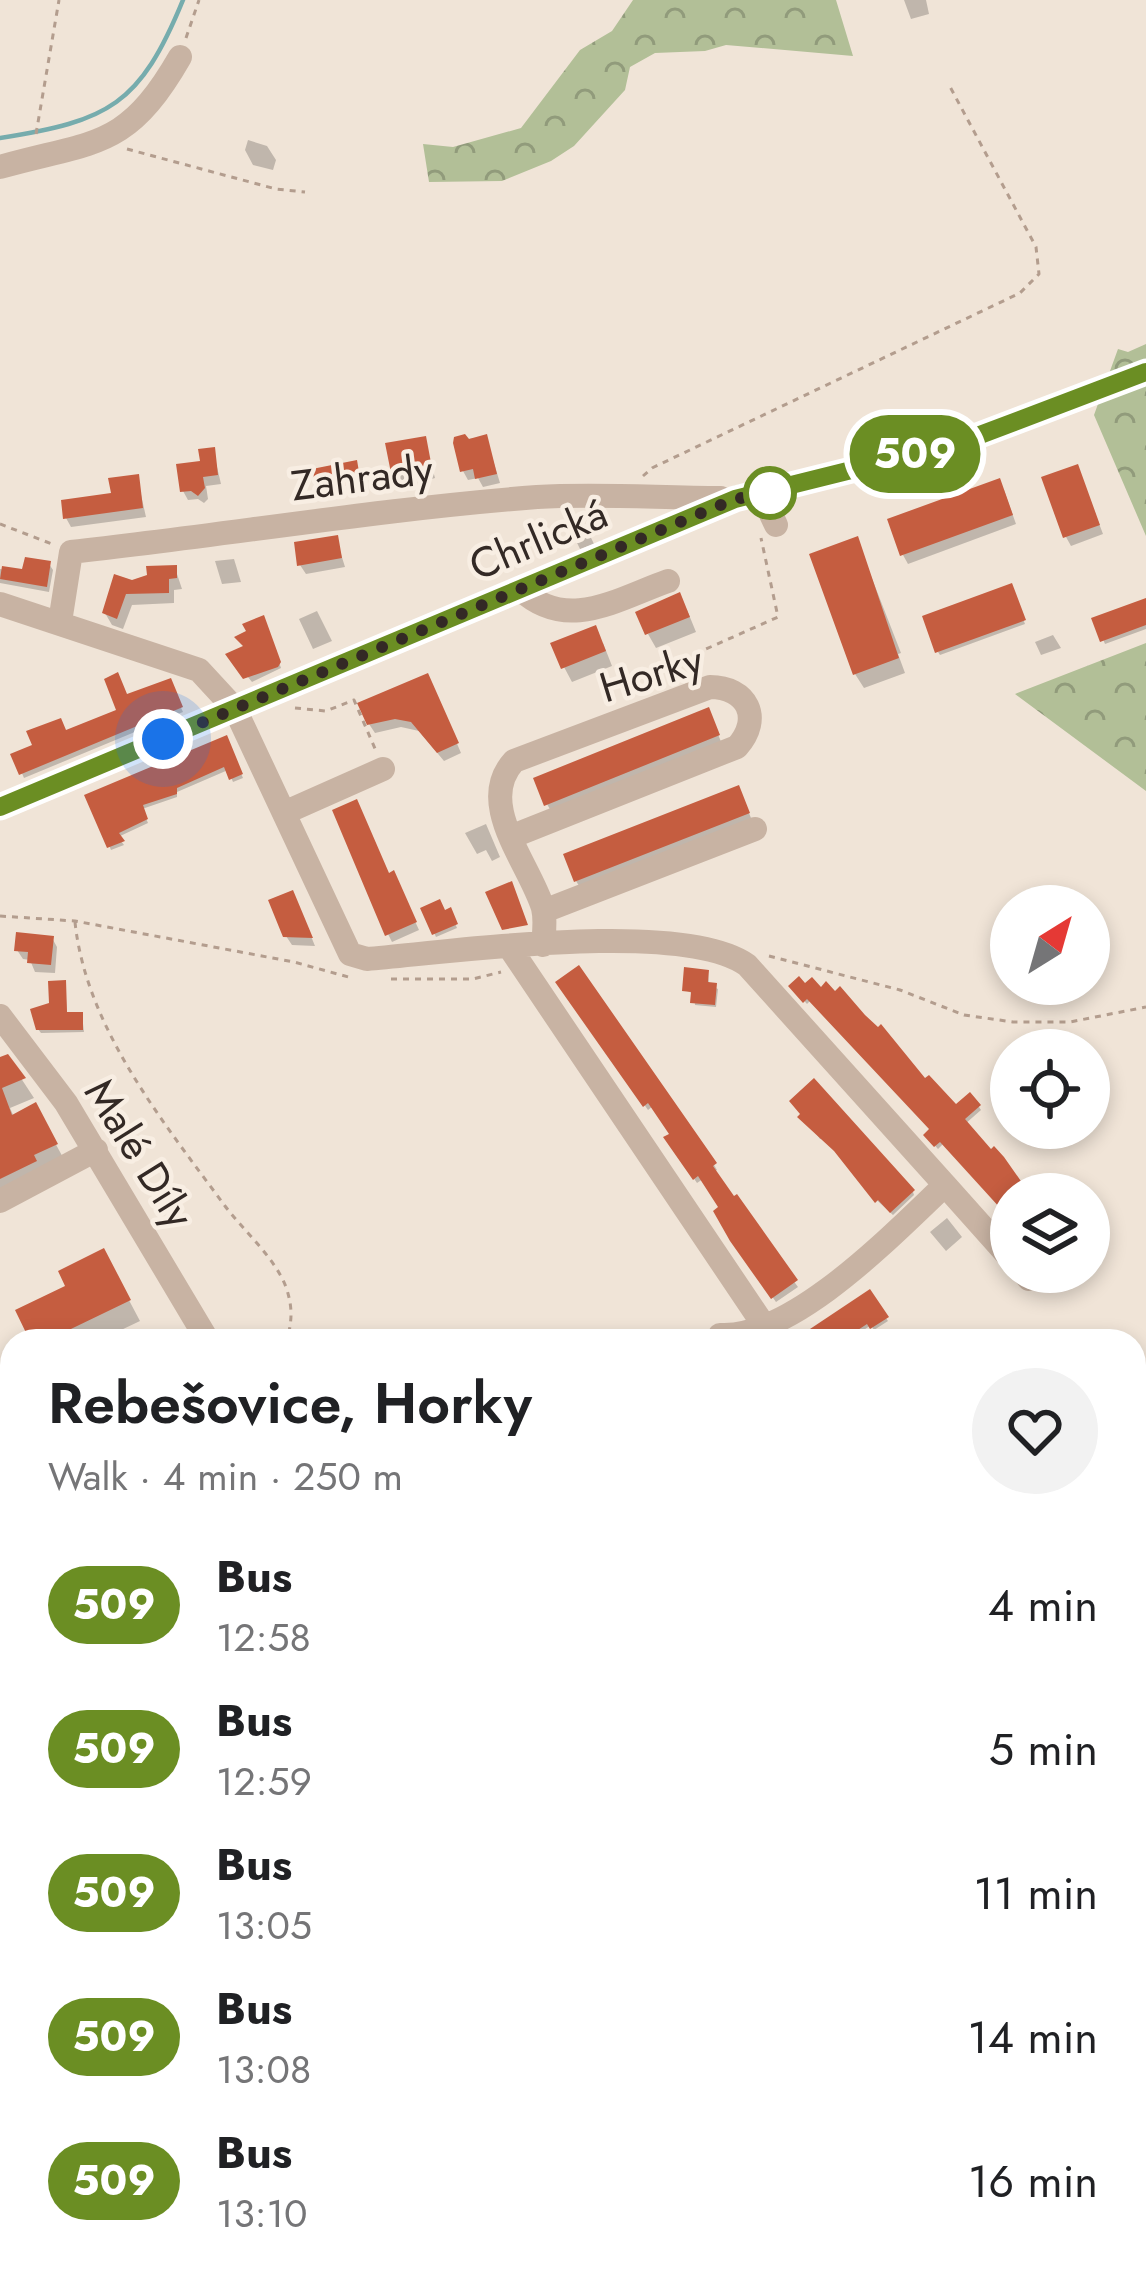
<!DOCTYPE html>
<meta charset="utf-8">
<style>
:root{--surface:#fff;--page:#f2f2f2;--text:#202124;--muted:#757577}
body{margin:0;font-family:Jost,sans-serif;background:var(--page);color:var(--text);height:100vh;display:flex;flex-direction:column;font-size:45px;white-space:nowrap}
*{box-sizing:border-box;margin:0}
p{font-size:39px;color:var(--muted)}
.icon{flex:none;width:66px;height:66px;fill:none;stroke:currentColor;stroke-width:2;stroke-linecap:round;stroke-linejoin:round}
.map{position:relative;flex:1;overflow:hidden}
.details{position:absolute;left:0px;top:1329px;width:1146px;height:951px;display:flex;flex-direction:column;background:var(--surface);border-radius:36px 36px 0 0;box-shadow:0 6px 18px #0003}
.details>*{flex:none}
.badge{padding:0 24px;border-radius:39px;font-size:42px;line-height:78px}
.needle{width:78px;rotate:37deg}
.tools{position:absolute;left:990px;top:885px;display:grid;gap:24px}
.tools a{display:grid;place-items:center;width:120px;height:120px;border-radius:50%;background:var(--surface);box-shadow:0 6px 18px #0003;font-size:60px}
.you{position:absolute;width:60px;height:60px;margin:-30px;border:9px solid #fff;border-radius:50%;background:#1a73e8;box-shadow:0 0 0 18px #1a73e833}
.map>.badge{position:absolute;translate:-50% -50%;box-shadow:0 0 0 6px #fff}
.round{display:grid;place-items:center;flex:none;width:126px;height:126px;border-radius:63px;background:var(--page)}
.head{display:flex;align-items:center;justify-content:space-between;height:204px;padding:0 48px}
h1{font-size:57px;font-weight:600;line-height:90px}
ul{padding:0;list-style:none}
li{display:flex;align-items:center;gap:36px;height:144px;padding:0 48px}
li div{flex:1}
li b{display:block;font-size:45px}
li em{font-style:normal}
li .badge{min-width:132px;font-weight:700;text-align:center}
.map>svg:first-child{display:block}
.forest{fill:url(#forest-crowns)}
.shadow{fill:#0003}
.lines{fill:none;stroke-linecap:round;stroke-linejoin:round}
.stream{stroke:#76acad;stroke-width:4.5}
.building{fill:#c55d40}
.path{stroke:#b39d8e;stroke-width:3;stroke-dasharray:6 6;stroke-linecap:butt}
.minor{stroke:#c8b3a3;stroke-width:24}
.line-casing{stroke:#fff;stroke-width:27}
.line{stroke:#6b8e23;stroke-width:18}
.walk{stroke:#332925;stroke-width:12;stroke-dasharray:0 21.6}
.stop-dot{fill:#fff;stroke:#6b8e23;stroke-width:6}
.labels{text-anchor:middle;stroke-width:9;stroke-linejoin:round;paint-order:stroke}
.street-label{font-size:42px;fill:#332925;stroke:#f8eee3}
</style>
<div class="map">
<svg width="1146" height="2279" viewBox="0 0 1146 2279">
<defs>
<pattern id="forest-crowns" width="20" height="18" patternUnits="userSpaceOnUse" patternTransform="scale(3)"><rect width="20" height="18" fill="#b2bf97"/><path d="M2 6a3 3 0 1 1 6 0M12 15a3 3 0 1 1 6 0" fill="none" stroke="#919b7b"/></pattern>
</defs>
<rect width="100%" height="100%" fill="#f0e4d7"/>
<!-- forest -->
<path class="forest" d="M 633,0 L 836,0 L 853,56 L 726,45 L 705,51 L 655,53 L 630,67 L 625,90 L 574,146 L 551,161 L 502,181 L 429,182 L 423,144 L 453,147 L 521,128 L 580,50 L 612,31 Z
M 1146,344 L 1146,536 L 1094,415 L 1118,349 L 1128,352 Z
M 1146,643 L 1146,791 L 1015,694 Z
M 1134,2050 L 1146,2075 L 1146,2279 L 965,2279 L 959,2268 L 1134,2268 Z"/>
<!-- shadow -->
<path class="shadow" d="M 904,0 L 926,0 L 929,14 L 911,19 Z
M 248,140 L 267,146 L 276,160 L 273,170 L 253,165 L 245,150 Z
M 486,437 L 500,483 L 483,487 L 478,478 L 468,480 L 463,471 L 458,440 Z
M 424,439 L 435,478 L 422,482 L 411,478 L 399,481 L 394,472 Z
M 213,450 L 221,484 L 206,486 L 208,499 L 204,503 L 198,499 L 188,500 L 183,491 Z
M 357,467 L 361,487 L 321,494 L 319,491 Z
M 1081,476 L 1103,534 L 1071,546 L 1066,537 Z
M 137,477 L 146,517 L 71,527 L 66,518 L 114,495 Z
M 1004,490 L 1016,524 L 908,564 L 903,555 Z
M 582,519 L 594,544 L 580,549 L 568,524 Z
M 336,538 L 345,567 L 306,574 L 300,565 Z
M 857,540 L 901,653 L 898,654 L 905,673 L 864,688 L 855,674 Z
M 234,559 L 241,582 L 222,584 L 215,561 Z
M 49,564 L 53,570 L 49,592 L 0,583 L 0,569 L 25,572 Z
M 175,568 L 182,589 L 174,590 L 174,603 L 132,605 L 123,629 L 112,625 L 105,613 L 132,584 Z
M 1011,587 L 1025,624 L 940,655 L 938,652 Z
M 1146,608 L 1146,629 L 1105,644 L 1095,620 Z
M 687,610 L 696,632 L 656,648 L 648,634 Z
M 317,611 L 332,641 L 313,649 L 299,619 Z
M 265,622 L 281,668 L 252,682 L 230,655 L 246,648 Z
M 1053,635 L 1061,648 L 1041,655 L 1035,642 Z
M 603,643 L 612,666 L 572,682 L 564,667 Z
M 169,682 L 183,712 L 24,778 L 14,755 L 120,711 L 127,698 Z
M 432,685 L 461,753 L 444,761 L 419,731 L 401,727 L 375,733 L 369,724 Z
M 712,720 L 722,744 L 552,813 L 547,804 Z
M 226,739 L 243,778 L 233,782 L 228,770 L 177,792 L 177,797 L 142,809 L 148,823 L 118,837 L 124,845 L 111,850 L 88,796 Z
M 743,798 L 753,823 L 581,889 L 576,881 Z
M 486,824 L 500,857 L 492,861 L 486,850 L 477,854 L 465,833 Z
M 389,876 L 397,882 L 419,930 L 392,942 L 388,934 Z
M 297,902 L 315,946 L 292,945 L 286,936 Z
M 424,910 L 450,911 L 457,928 L 436,937 Z
M 52,938 L 57,947 L 55,973 L 35,972 L 30,960 L 23,959 L 17,950 Z
M 708,973 L 709,985 L 718,989 L 716,1007 L 695,1005 L 694,994 L 685,990 Z
M 559,982 L 714,1165 L 717,1170 L 714,1172 L 798,1287 L 776,1302 L 737,1247 L 722,1208 L 703,1179 L 697,1183 L 670,1143 L 672,1135 L 653,1106 L 648,1110 Z
M 65,983 L 67,1015 L 82,1015 L 84,1032 L 41,1033 L 38,1029 Z
M 792,987 L 925,1083 L 956,1108 L 979,1107 L 981,1110 L 965,1124 L 991,1153 L 1002,1159 L 1029,1194 L 1011,1194 L 1011,1218 L 943,1144 L 938,1149 L 929,1139 L 932,1131 L 811,1000 L 807,1004 Z
M 7,1057 L 34,1098 L 10,1108 L 14,1117 L 35,1106 L 66,1163 L 0,1203 L 0,1060 Z
M 793,1102 L 913,1192 L 914,1195 L 893,1215 L 869,1193 L 826,1139 L 820,1139 Z
M 947,1218 L 962,1237 L 946,1251 L 930,1232 Z
M 114,1272 L 140,1321 L 98,1341 L 34,1341 L 69,1287 Z
M 869,1293 L 888,1321 L 874,1330 L 871,1325 L 848,1341 L 798,1341 Z"/>
<g class="lines">
<!-- stream -->
<path class="stream" d="M 0,138 C 109,121 140,105 183,0"/>
</g>
<!-- building -->
<path class="building" d="M 465,434 L 469,439 L 487,434 L 497,474 L 475,479 L 473,469 L 460,472 L 453,443 L 454,437 Z
M 426,436 L 432,468 L 416,474 L 405,474 L 404,470 L 391,473 L 385,443 Z
M 215,447 L 218,475 L 203,477 L 205,488 L 198,496 L 191,491 L 180,492 L 176,464 L 200,461 L 198,449 Z
M 357,460 L 361,484 L 317,492 L 312,469 Z
M 1078,464 L 1100,525 L 1063,538 L 1041,477 Z
M 139,474 L 143,508 L 63,519 L 61,500 L 111,493 L 108,478 Z
M 1000,478 L 1013,515 L 900,556 L 887,519 Z
M 338,535 L 342,558 L 297,566 L 294,542 Z
M 858,536 L 899,658 L 853,675 L 809,554 Z
M 25,557 L 51,561 L 47,587 L 0,579 L 2,566 L 22,569 Z
M 177,565 L 177,578 L 169,579 L 169,593 L 126,594 L 117,619 L 102,613 L 114,574 L 132,580 L 147,575 L 146,566 Z
M 1012,583 L 1026,620 L 935,653 L 922,616 Z
M 680,592 L 690,617 L 645,635 L 635,612 Z
M 1146,598 L 1146,625 L 1100,642 L 1091,618 Z
M 264,615 L 281,662 L 278,667 L 243,679 L 225,654 L 243,646 L 234,637 L 246,631 L 242,624 Z
M 596,625 L 606,651 L 561,669 L 550,643 Z
M 118,672 L 127,694 L 171,678 L 183,707 L 19,775 L 10,754 L 32,745 L 26,731 L 61,718 L 66,730 L 116,710 L 104,679 Z
M 428,673 L 459,743 L 437,753 L 411,722 L 395,719 L 367,725 L 357,703 Z
M 709,707 L 720,735 L 544,806 L 533,778 Z
M 227,735 L 243,774 L 229,780 L 224,767 L 177,788 L 177,794 L 143,805 L 148,819 L 119,833 L 125,841 L 107,848 L 84,795 Z
M 739,785 L 750,813 L 574,882 L 563,854 Z
M 357,799 L 389,873 L 394,870 L 417,922 L 385,936 L 332,810 Z
M 512,881 L 528,925 L 502,930 L 485,892 Z
M 293,890 L 313,938 L 283,937 L 268,900 Z
M 440,899 L 445,910 L 451,907 L 458,924 L 432,935 L 420,908 Z
M 16,932 L 54,936 L 51,965 L 27,963 L 28,952 L 14,951 Z
M 579,965 L 717,1163 L 713,1166 L 734,1196 L 737,1194 L 798,1280 L 771,1299 L 730,1241 L 713,1211 L 718,1207 L 698,1176 L 693,1180 L 663,1137 L 669,1134 L 648,1103 L 643,1107 L 555,982 Z
M 684,967 L 709,970 L 708,982 L 717,983 L 715,1005 L 690,1003 L 691,992 L 682,991 Z
M 799,976 L 805,983 L 812,977 L 821,987 L 826,981 L 835,991 L 840,986 L 865,1015 L 878,1027 L 881,1024 L 925,1078 L 929,1075 L 956,1104 L 970,1092 L 981,1105 L 965,1119 L 991,1149 L 994,1146 L 1004,1157 L 1023,1184 L 1011,1194 L 1011,1220 L 940,1142 L 934,1147 L 923,1135 L 929,1129 L 807,999 L 803,1003 L 788,986 Z
M 66,980 L 67,1012 L 83,1012 L 83,1030 L 36,1030 L 30,1009 L 49,1003 L 48,981 Z
M 8,1054 L 26,1078 L 2,1088 L 12,1115 L 36,1102 L 58,1144 L 34,1155 L 37,1161 L 0,1179 L 0,1057 Z
M 814,1078 L 915,1190 L 890,1213 L 878,1200 L 875,1203 L 834,1151 L 797,1117 L 800,1114 L 789,1101 Z
M 104,1248 L 131,1300 L 46,1341 L 30,1341 L 15,1310 L 65,1286 L 58,1271 Z
M 870,1289 L 889,1317 L 870,1329 L 867,1324 L 841,1341 L 792,1341 Z"/>
<g class="lines">
<!-- path -->
<path class="path" d="M 186,38 L 199,0
M 36,134 L 59,0
M 127,149 L 276,189 L 305,192
M 643,476 L 652,468 L 1020,293 L 1039,274 L 1036,247 L 948,83
M 0,524 L 52,544
M 694,672 L 688,657 L 778,617 L 761,538
M 295,708 L 326,711 L 354,700 L 376,751
M 0,916 L 75,921 L 294,962 L 352,978
M 75,922 C 86,1028 164,1123 225,1206 C 244,1231 275,1258 286,1287 C 293,1308 292,1320 287,1341
M 769,956 L 900,990 L 964,1015 L 1013,1022 L 1070,1022 L 1146,1007
M 391,979 L 473,979 L 501,972
M 937,2268 L 942,2279"/>
<!-- minor -->
<path class="minor" d="M 0,167 C 95,140 126,151 180,57
M 762,495 L 776,525
M 520,589 C 567,633 617,599 668,581
M 0,604 L 199,670 L 235,709 L 350,954 L 367,959 C 452,952 682,919 747,965 L 945,1185 C 894,1233 793,1339 720,1335
M 60,622 L 71,552 C 226,535 381,509 537,497 C 597,493 660,498 721,498
M 0,807 L 735,498 L 955,444 L 1146,372
M 284,813 L 383,769
M 513,836 L 737,747 C 763,718 747,687 710,687 L 514,761 C 475,803 529,863 543,908 C 546,920 544,933 543,945
M 544,911 L 755,829
M 510,948 L 765,1327
M 0,1016 L 66,1103 L 205,1336
M 945,1185 L 1011,1259
M 0,1201 L 96,1150
M 1023,1272 L 1029,1279"/>
</g>
<g class="lines">
<!-- line casing -->
<g class="line-casing">
<path id="line" d="M 0,807 L 735,499 L 956,444 L 1146,372"/>
</g>
<!-- line -->
<use href="#line" class="line"/>
<!-- walk -->
<path class="walk" d="M 163,739 L 735,499 L 770,493"/>
</g>
<!-- markers -->
<circle class="stop-dot" cx="770" cy="493" r="24"/>
<g class="labels">
<!-- street labels -->
<g class="street-label">
<text transform="translate(362 477) rotate(-7)" y="15">Zahrady</text>
<text transform="translate(538 539) rotate(-23)" y="15">Chrlická</text>
<text transform="translate(651 673) rotate(-17)" y="15">Horky</text>
<text transform="translate(140 1153) rotate(58)" y="15">Malé Díly</text>
</g>
</g>
</svg>
<div class="tools">
<a><svg class="needle" viewBox="-14 -14 28 28"><path d="M0-13l5 13h-10z" fill="#e53935"/><path d="M0 13l5-13h-10z" fill="#757577"/></svg></a>
<a><svg class="icon" aria-label="locate" viewBox="0 0 24 24"><circle cx="12" cy="12" r="6"/><path d="M12 2v4M12 18v4M2 12h4M18 12h4"/></svg></a>
<a><svg class="icon" aria-label="layers" viewBox="0 0 24 24"><path d="M12 4l9 5-9 5-9-5zM3 14l9 5 9-5"/></svg></a>
</div>
<div class="you" style="left:163px;top:739px"></div>
<b class="badge" style="left:915px;top:454px;background:#6b8e23;color:#fff">509</b>
<section class="details">
<div class="head"><div><h1>Rebešovice, Horky</h1><p>Walk · 4 min · 250 m</p></div><a class="round"><svg class="icon" aria-label="heart" viewBox="0 0 24 24"><path d="M12 20l-8-8c-3-5 5-10 8-4 3-6 11-1 8 4z"/></svg></a></div>
<ul>
<li><span class="badge" style="background:#6b8e23;color:#fff">509</span><div><b>Bus</b><p>12:58</p></div><em>4 min</em></li>
<li><span class="badge" style="background:#6b8e23;color:#fff">509</span><div><b>Bus</b><p>12:59</p></div><em>5 min</em></li>
<li><span class="badge" style="background:#6b8e23;color:#fff">509</span><div><b>Bus</b><p>13:05</p></div><em>11 min</em></li>
<li><span class="badge" style="background:#6b8e23;color:#fff">509</span><div><b>Bus</b><p>13:08</p></div><em>14 min</em></li>
<li><span class="badge" style="background:#6b8e23;color:#fff">509</span><div><b>Bus</b><p>13:10</p></div><em>16 min</em></li>
</ul>
</section>
</div>
